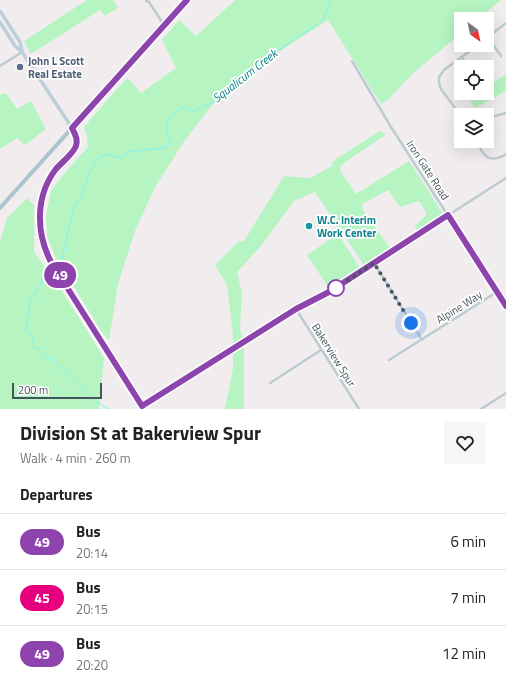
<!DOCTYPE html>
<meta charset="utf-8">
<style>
:root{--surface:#fff;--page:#f6f6f6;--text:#222;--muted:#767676;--line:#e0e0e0}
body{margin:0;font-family:"Titillium Web",sans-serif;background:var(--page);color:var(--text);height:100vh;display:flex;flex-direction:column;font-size:15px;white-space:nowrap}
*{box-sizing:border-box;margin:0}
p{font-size:13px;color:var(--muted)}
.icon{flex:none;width:22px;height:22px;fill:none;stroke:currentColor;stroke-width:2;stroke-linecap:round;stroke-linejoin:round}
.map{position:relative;height:409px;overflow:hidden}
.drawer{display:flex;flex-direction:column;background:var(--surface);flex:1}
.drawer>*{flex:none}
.badge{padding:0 8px;border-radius:13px;font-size:14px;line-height:26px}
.needle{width:26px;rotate:147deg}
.tools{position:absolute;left:454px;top:12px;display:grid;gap:8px}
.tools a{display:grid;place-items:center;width:40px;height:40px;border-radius:0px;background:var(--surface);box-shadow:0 4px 16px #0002;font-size:20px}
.scale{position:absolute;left:12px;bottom:10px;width:90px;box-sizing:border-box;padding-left:4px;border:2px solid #44565d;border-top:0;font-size:11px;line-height:14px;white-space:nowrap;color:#44565d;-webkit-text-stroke:3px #fff;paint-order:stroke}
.you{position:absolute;width:20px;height:20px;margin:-10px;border:3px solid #fff;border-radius:50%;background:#1a73e8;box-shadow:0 0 0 6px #1a73e833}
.map>.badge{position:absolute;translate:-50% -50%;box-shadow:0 0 0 2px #fff}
h2{padding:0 20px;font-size:15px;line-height:36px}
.round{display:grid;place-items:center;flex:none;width:42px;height:42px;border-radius:0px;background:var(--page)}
.summary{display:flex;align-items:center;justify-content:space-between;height:68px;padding:0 20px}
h1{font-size:19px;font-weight:700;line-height:30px}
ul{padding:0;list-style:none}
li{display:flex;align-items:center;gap:12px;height:56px;padding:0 20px;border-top:1px solid var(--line)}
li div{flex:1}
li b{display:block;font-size:15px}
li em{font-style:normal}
li .badge{min-width:44px;font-weight:700;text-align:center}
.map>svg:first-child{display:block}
.green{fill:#b6f4c2}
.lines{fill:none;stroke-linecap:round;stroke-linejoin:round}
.stream{stroke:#7ef4f6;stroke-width:1}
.minor{stroke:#bcccd2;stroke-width:2.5}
.secondary{stroke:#bcced7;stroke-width:3.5}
.primary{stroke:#aac4d0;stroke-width:4}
.line-casing{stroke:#fff;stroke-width:9}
.line{stroke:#8e44ad;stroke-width:6}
.walk{stroke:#44565d;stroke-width:4;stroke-dasharray:0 7.2}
.service-dot{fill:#5c6f8a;stroke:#fff;stroke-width:1.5}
.culture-dot{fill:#0f9aa8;stroke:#fff;stroke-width:1.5}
.stop-dot{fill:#fff;stroke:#8e44ad;stroke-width:2}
.labels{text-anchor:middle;stroke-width:3.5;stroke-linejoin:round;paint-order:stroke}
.service-label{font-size:11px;font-weight:bold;fill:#4e5e75;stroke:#fff;text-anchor:start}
.street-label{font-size:11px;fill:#44565d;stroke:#fff}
.culture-label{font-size:11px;font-weight:bold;fill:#0d838f;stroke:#fff;text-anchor:start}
.water-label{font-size:12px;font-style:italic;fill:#058083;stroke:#fff}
</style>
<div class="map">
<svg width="506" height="409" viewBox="0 0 506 409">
<rect width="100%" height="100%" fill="#f1edee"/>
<!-- green -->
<path class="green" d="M 87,0 L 113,0 L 118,8 L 105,16 L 100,10 L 31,54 L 24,41 Z
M 235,0 L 501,0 L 478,19 L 461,19 L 461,33 L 411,75 L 389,99 L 381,104 L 328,20 L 266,60 L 216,100 L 185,140 L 155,187 L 135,231 L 118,284 L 109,340 L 102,332 L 55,256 L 47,236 L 46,216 L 51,191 L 63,175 L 88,147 L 87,135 L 84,127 L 124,81 L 128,78 L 141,93 L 176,68 L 162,40 L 179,20 L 196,36 Z
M 506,74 L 506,91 L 475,108 L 470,101 L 478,93 L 487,93 L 487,87 Z
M 6,93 L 17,109 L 31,101 L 46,129 L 25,145 L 17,138 L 0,149 L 0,95 Z
M 380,131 L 385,133 L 384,136 L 341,165 L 340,171 L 356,194 L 409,161 L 443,214 L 417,231 L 415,226 L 427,214 L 419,201 L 400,207 L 388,190 L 362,204 L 363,210 L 390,248 L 364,265 L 315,192 L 294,201 L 261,246 L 237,272 L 242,293 L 240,329 L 243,338 L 244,349 L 244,409 L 225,409 L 233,368 L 233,335 L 227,285 L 215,265 L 238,242 L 244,241 L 284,176 L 310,178 L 332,166 L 333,161 Z
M 27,198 L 34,205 L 34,252 L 62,291 L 104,358 L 99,409 L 0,409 L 0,242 L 7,218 Z
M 338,234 L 360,268 L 329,288 L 307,255 Z"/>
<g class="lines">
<!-- stream -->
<path class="stream" d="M 61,264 L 73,210 L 82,194 L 90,171 L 99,158 L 106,154 L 120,158 L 127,153 L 134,151 L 163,148 L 171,144 C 171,139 168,137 167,132 C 164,120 174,112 183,107 L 193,111 L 219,100 L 266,59 L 322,21 L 331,0
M 52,275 L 49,277 L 44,278 L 30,301 L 26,331 L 32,337 L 34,348 L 40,349 L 46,357 L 56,362 L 66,374 L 78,384 L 93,400 L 109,409"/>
<!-- minor -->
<path class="minor" d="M 146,1 L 149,2 L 164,25
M 488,37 L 501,56
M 487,38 L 506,23
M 462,57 L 468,67
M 352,61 L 391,127 L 506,306
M 0,66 L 22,52
M 461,116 L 441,89 L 439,83 L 439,77 L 444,70 L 478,45
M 487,119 L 495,116 L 506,113
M 477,141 C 483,157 490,164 506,154
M 374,263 L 422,340
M 296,309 L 359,409
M 389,360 L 497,292
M 270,383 L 321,350
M 142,406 L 296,309 L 329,292 L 506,178
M 481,409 L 506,393"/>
<!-- secondary -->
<path class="secondary" d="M 0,11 L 20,42 L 22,51
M 0,22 L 15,46 L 22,52 L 72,128 C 75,133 78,140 76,146 C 73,154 62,162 56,169 C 35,197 36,233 51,263 L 144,409"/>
<!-- primary -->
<path class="primary" d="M 0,208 L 187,0"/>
</g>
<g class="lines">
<!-- line casing -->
<g class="line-casing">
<path id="line" d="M 187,0 L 72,128 C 75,134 78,139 76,146 C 73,154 62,162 56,169 C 35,196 36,233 51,262 L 142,406 L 296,309 L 329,292 L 448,215 L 506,306"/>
</g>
<!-- line -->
<use href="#line" class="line"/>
<!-- walk -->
<path class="walk" d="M 336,288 L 374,263 L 411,323"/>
</g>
<!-- markers -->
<circle class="service-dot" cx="20" cy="67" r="4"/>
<circle class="culture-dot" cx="309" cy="226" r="4"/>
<circle class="stop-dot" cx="336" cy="288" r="8"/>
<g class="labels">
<!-- service labels -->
<g class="service-label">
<text x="28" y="65">John L Scott<tspan x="28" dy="13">Real Estate</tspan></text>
</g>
<!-- street labels -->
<g class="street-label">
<text transform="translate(428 170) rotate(57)" y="4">Iron Gate Road</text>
<text transform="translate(459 307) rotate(-32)" y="4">Alpine Way</text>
<text transform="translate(334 355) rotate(58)" y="4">Bakerview Spur</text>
</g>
<!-- culture labels -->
<g class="culture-label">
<text x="317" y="224">W.C. Interim<tspan x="317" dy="13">Work Center</tspan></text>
</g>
<!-- water labels -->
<g class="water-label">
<text transform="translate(245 76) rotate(-38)" y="4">Squalicum Creek</text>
</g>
</g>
</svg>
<div class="tools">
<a><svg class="needle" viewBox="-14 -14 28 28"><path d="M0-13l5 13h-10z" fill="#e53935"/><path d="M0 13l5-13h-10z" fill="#767676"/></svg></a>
<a><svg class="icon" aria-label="locate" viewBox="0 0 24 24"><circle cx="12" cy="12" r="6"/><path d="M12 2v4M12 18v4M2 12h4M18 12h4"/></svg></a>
<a><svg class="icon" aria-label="layers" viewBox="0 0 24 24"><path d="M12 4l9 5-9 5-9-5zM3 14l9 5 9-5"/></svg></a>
</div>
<div class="scale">200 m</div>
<div class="you" style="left:411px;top:323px"></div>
<b class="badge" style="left:60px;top:275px;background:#8e44ad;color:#fff">49</b>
</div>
<section class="drawer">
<div class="summary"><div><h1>Division St at Bakerview Spur</h1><p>Walk · 4 min · 260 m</p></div><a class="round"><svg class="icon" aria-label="heart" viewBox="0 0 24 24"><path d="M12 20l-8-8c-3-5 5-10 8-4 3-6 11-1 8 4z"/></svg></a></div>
<h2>Departures</h2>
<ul>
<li><span class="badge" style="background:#8e44ad;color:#fff">49</span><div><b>Bus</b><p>20:14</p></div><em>6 min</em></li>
<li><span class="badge" style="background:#e6007e;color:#fff">45</span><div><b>Bus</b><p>20:15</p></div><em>7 min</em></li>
<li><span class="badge" style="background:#8e44ad;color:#fff">49</span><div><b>Bus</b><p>20:20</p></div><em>12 min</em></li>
</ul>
</section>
